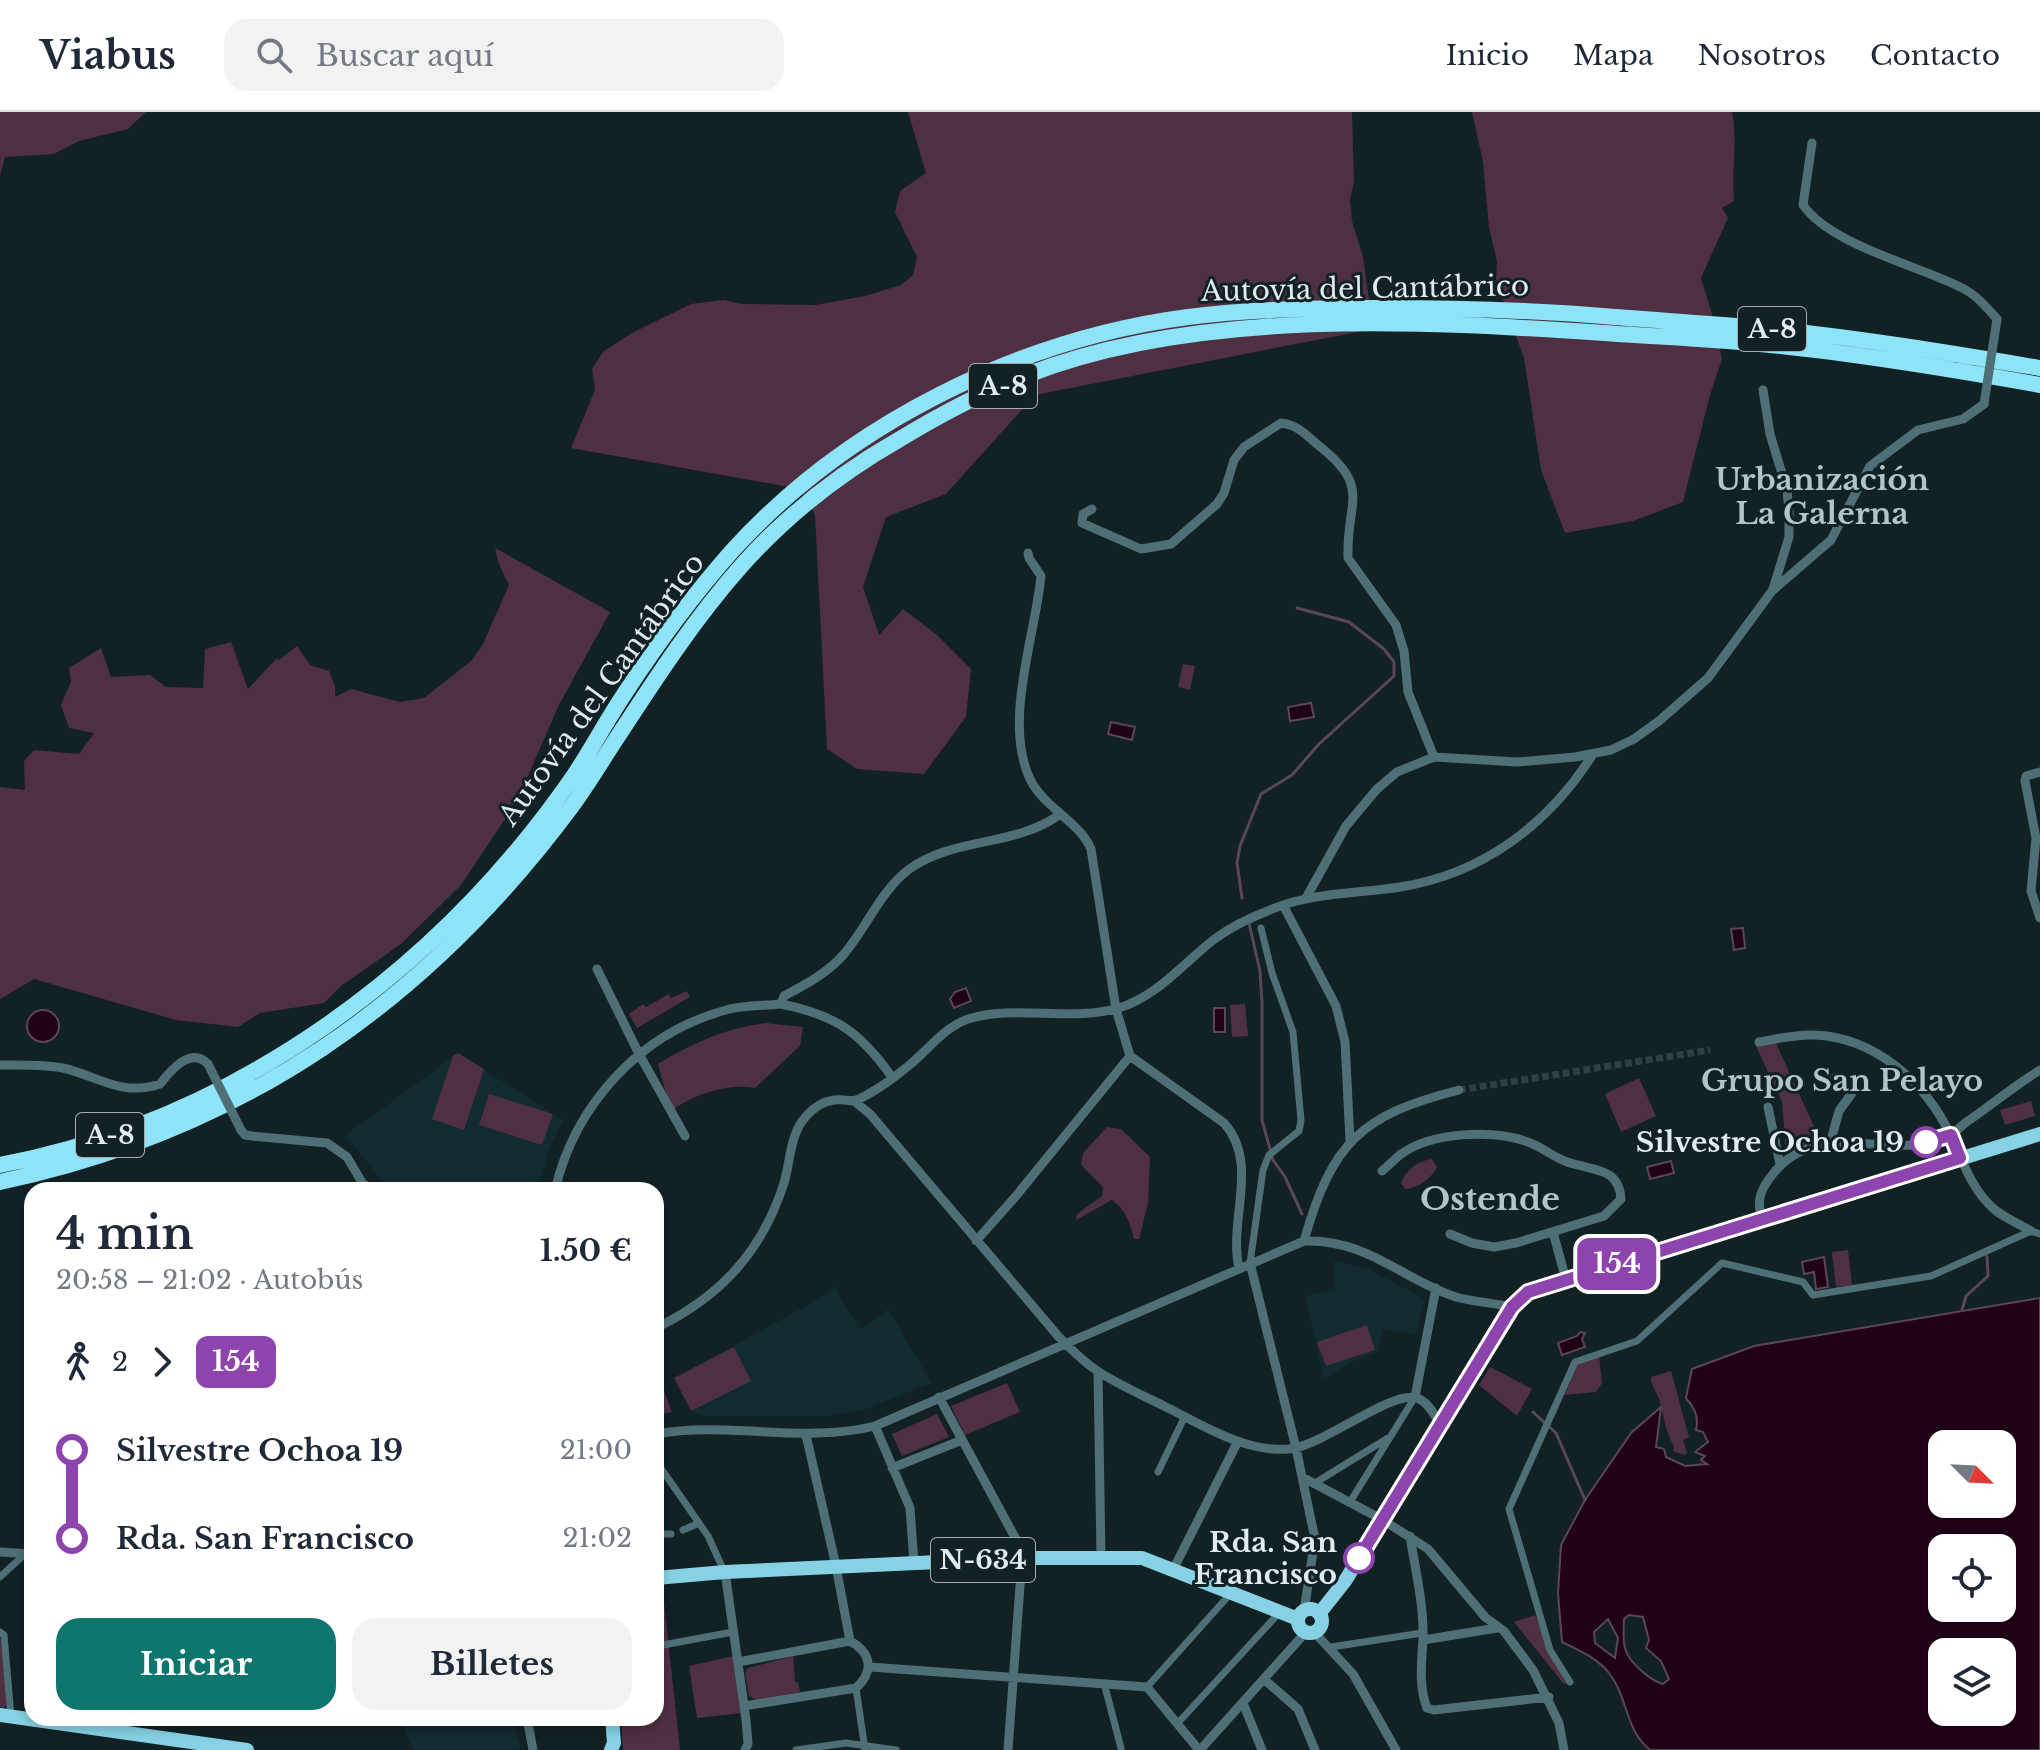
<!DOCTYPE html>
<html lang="es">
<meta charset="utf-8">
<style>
:root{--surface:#fff;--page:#f2f2f3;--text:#1f2937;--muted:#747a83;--line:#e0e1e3;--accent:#0f766e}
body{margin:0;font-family:"Libre Baskerville",serif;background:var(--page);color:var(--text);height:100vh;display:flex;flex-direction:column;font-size:30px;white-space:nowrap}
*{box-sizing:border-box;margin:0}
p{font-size:26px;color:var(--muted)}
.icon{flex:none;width:44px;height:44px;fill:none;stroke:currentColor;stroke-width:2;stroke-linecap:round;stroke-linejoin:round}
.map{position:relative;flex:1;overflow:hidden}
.side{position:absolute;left:24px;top:1070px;width:640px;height:544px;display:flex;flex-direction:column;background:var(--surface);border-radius:24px;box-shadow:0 4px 12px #0003}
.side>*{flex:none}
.badge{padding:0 16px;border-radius:12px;font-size:28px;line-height:52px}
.needle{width:52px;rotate:114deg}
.fabs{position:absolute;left:1928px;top:1318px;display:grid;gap:16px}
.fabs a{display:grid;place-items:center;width:88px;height:88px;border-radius:16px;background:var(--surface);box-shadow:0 4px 12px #0003;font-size:40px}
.map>.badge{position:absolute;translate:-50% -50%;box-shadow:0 0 0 4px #fff}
.legs{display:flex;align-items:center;gap:12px;height:88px;padding:0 32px;font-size:26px}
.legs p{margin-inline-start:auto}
.headline{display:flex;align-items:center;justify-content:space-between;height:136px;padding:0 32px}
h1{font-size:44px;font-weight:800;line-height:60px}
.cta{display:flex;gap:16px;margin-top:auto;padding:16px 32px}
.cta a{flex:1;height:92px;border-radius:24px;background:var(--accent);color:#fff;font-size:32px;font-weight:800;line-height:92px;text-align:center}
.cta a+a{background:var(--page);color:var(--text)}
ul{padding:0 32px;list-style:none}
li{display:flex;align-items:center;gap:28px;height:88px;font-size:30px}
li i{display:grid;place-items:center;width:12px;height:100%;margin:0 10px;background:currentColor}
li i::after{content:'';width:20px;height:20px;margin:-10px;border:6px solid;border-radius:50%;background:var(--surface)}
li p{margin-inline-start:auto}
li:first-child i{background:linear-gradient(#0000 50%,currentColor 0)}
li:last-child i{background:linear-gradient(currentColor 50%,#0000 0)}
header{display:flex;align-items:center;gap:48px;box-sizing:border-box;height:112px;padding:0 40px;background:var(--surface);border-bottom:2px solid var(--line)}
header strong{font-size:38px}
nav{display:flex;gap:44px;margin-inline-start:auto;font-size:28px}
.search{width:560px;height:72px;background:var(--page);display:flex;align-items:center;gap:20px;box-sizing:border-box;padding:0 28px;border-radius:24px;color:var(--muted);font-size:30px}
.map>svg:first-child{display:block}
.built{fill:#122b30}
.green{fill:#4e3042}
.water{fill:#200116;stroke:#5a4756;stroke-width:2;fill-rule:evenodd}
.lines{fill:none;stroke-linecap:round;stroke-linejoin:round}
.stream{stroke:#5a4756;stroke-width:3}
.pedestrian-tunnel{stroke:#303f42;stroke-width:7;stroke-dasharray:7 3.5;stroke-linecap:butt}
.pedestrian{stroke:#4f6f76;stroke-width:7}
.minor{stroke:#4f6f76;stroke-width:9}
.trunk{stroke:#86d2e4;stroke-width:14}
.motorway{stroke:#8ee3f6;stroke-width:16}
.minor-bridge{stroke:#4f6f76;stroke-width:9}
.line-1-casing{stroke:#fff;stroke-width:18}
.line-1{stroke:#8e44ad;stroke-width:12}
.stop-1-dot{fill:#fff;stroke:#8e44ad;stroke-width:4}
.labels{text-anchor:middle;stroke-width:6;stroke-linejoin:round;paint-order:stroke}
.shield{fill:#112124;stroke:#a3aeb1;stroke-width:2}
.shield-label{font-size:26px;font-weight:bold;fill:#e1eaed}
.street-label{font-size:28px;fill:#e1eaed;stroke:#112124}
.stop-label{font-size:28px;font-weight:bold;fill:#e1eaed;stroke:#112124;text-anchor:end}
.neighbourhood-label{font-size:30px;font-weight:bold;fill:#b1c4c9;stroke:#112124}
.quarter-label{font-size:32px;font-weight:bold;fill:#b1c4c9;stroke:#112124}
</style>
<header>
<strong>Viabus</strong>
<div class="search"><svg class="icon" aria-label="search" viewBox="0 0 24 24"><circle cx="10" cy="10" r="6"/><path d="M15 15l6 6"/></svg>Buscar aquí</div>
<nav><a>Inicio</a><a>Mapa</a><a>Nosotros</a><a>Contacto</a></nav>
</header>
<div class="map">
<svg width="2040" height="1638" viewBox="0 0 2040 1638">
<rect width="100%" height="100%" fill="#112124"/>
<!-- built -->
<path class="built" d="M 458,941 L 563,1008 L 549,1037 L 538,1078 L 394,1078 L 381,1068 L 355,1035 L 343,1025 Z
M 1334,1149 L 1367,1156 L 1425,1187 L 1416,1223 L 1383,1217 L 1378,1240 L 1354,1249 L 1324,1267 L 1305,1184 L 1335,1176 Z
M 834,1174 L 860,1218 L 888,1197 L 932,1271 L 863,1298 L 828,1304 L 703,1304 L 691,1299 L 674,1266 L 826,1183 Z
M 393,1606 L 514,1606 L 520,1638 L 414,1638 L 401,1612 L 397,1613 Z"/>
<!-- green -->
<path class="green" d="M 0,0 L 146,0 L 128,17 L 79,29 L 54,42 L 5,45 L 0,64 Z
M 908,0 L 1352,0 L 1354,70 L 1350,88 L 1352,109 L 1363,145 L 1373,217 L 1035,283 L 946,382 L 886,405 L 863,475 L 879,523 L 903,497 L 937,523 L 971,557 L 966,605 L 924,662 L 857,657 L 827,637 L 815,403 L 807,387 L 795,376 L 571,336 L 595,278 L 592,257 L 604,239 L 632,221 L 691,192 L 724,188 L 742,192 L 815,193 L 865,184 L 901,173 L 913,163 L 917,145 L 895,100 L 900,79 L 926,61 Z
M 1472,0 L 1732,0 C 1738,29 1731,59 1734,89 L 1722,96 L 1728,106 L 1701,166 L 1714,208 L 1722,247 L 1710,283 L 1683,390 L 1633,409 L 1565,421 L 1541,358 L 1524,246 L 1496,168 L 1497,149 L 1489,115 L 1483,50 Z
M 495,436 L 610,500 L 559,593 L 517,689 L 461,773 L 401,832 L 341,874 L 324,891 L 260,901 L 238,915 L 176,908 L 34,867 L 0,887 L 0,675 L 25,678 L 24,649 L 34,638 L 79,642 L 94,621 L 69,616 L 61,593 L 71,569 L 69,556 L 101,536 L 111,565 L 150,563 L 166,575 L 203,576 L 205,537 L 231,530 L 248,577 L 277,546 L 279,548 L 297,534 L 310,553 L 329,559 L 335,574 L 335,585 L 351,577 L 400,590 L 424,586 L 471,549 L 482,534 L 509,473 L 499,452 Z
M 1183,552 L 1195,554 L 1190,578 L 1178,575 Z
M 687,879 L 690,885 L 637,916 L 629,902 L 643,892 L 646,895 L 669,882 L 671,886 Z
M 1245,892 L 1248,924 L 1232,925 L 1230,893 Z
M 765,911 L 803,915 L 800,934 L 755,976 C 728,971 692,983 671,999 L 658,952 C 695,930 723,917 765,911 Z
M 1775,929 L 1821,1030 L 1786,1041 L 1782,990 L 1755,932 Z
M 458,941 L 484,957 L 464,1018 L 432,1007 L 453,944 Z
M 1639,966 L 1656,1004 L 1621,1020 L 1605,982 Z
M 489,982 L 553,1002 L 542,1033 L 479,1013 Z
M 2031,989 L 2035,1004 L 2005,1013 L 2000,998 Z
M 1107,1015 L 1121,1017 L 1150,1045 L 1148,1091 L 1139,1127 L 1134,1127 C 1130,1111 1126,1098 1112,1088 L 1076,1108 L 1077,1102 L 1102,1084 L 1103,1075 L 1081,1053 L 1083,1041 Z
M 1432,1047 L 1437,1055 C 1432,1066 1417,1077 1405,1077 L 1401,1071 C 1406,1057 1418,1049 1432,1047 Z
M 1848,1138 L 1852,1173 L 1836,1175 L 1832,1140 Z
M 1367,1213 L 1375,1238 L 1326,1254 L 1317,1230 Z
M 734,1235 L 751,1269 L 691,1299 L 674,1266 Z
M 1599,1244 L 1602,1271 L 1596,1280 L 1565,1283 L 1578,1250 Z
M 1490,1255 L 1532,1277 L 1517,1304 L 1479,1273 Z
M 1671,1259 L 1689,1325 L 1683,1328 L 1687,1341 L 1684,1343 L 1673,1339 L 1674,1334 C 1666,1321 1664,1307 1660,1290 C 1658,1281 1651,1276 1651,1265 Z
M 1007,1271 L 1020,1300 L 965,1323 L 951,1294 Z
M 662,1274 L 672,1300 L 656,1304 L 656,1287 Z
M 937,1302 L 949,1325 L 902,1344 L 892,1322 Z
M 662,1472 L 680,1638 L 623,1638 L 621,1606 L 656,1606 L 656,1473 Z
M 1535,1503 L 1568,1572 L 1563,1571 L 1514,1510 Z
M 0,1525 L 9,1590 L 4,1596 L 0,1595 Z
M 737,1543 L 742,1601 L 697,1606 L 689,1554 Z
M 793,1544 L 795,1570 L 798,1570 L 800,1580 L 757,1588 L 749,1584 L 745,1561 L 748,1556 Z"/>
<!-- water -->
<path class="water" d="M 1311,591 L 1314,605 L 1290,609 L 1288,595 Z
M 1111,610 L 1135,615 L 1132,628 L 1108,622 Z
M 1743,816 L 1745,836 L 1734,838 L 1731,817 Z
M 966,876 L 971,889 L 954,896 L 950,887 L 955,880 Z
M 1214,896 L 1225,896 L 1225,920 L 1214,920 Z
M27 914a16 16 0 1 1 32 0a16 16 0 1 1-32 0Z
M 1671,1049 L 1674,1061 L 1650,1067 L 1647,1055 Z
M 1824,1145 L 1828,1175 L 1816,1177 L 1814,1160 L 1804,1162 L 1802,1150 Z
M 2040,1186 L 2040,1638 L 1650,1638 C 1625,1618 1628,1585 1609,1561 C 1597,1546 1578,1538 1562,1530 L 1558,1481 L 1561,1433 L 1585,1388 L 1631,1321 L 1661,1295 L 1656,1335 L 1664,1337 L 1666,1345 L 1685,1354 L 1707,1352 L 1701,1348 L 1705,1344 L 1695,1340 L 1708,1330 L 1703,1320 L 1696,1318 C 1699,1304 1695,1297 1686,1286 L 1692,1257 L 1754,1234 ZM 1942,1332 L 2002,1332 L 2002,1392 L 1942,1392 ZM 1942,1436 L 2002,1436 L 2002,1496 L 1942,1496 ZM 1629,1503 L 1643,1505 L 1649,1528 L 1646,1536 L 1661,1549 L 1669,1567 L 1663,1572 C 1651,1569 1630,1551 1626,1539 C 1622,1530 1624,1517 1624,1507 ZM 1608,1507 L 1618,1526 L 1615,1546 L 1595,1531 L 1594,1520 ZM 1942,1540 L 2002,1540 L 2002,1600 L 1942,1600 Z
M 1580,1220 L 1585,1221 L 1582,1227 L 1585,1235 L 1562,1243 L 1558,1231 L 1577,1224 Z"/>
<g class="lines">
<!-- stream -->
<path class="stream" d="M 1242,786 L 1237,751 L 1240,734 L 1261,682 L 1292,663 L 1319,632 L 1394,564 L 1394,550 L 1384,537 L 1349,510 L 1297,496
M 1249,811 L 1260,859 L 1262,891 L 1262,1008 L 1273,1048 L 1285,1065 L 1302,1102
M 1962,1198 L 1966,1184 L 1988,1164 L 1987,1144
M 1533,1300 L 1556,1321 L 1585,1388"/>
<!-- pedestrian-tunnel -->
<path class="pedestrian-tunnel" d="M 1459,978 L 1710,938"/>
<!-- pedestrian -->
<path class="pedestrian" d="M 1250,1151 L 1263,1058 L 1269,1043 L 1299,1019 L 1301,1008 L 1293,920 L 1272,861 L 1261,816
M 656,1349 L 708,1424 L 724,1459
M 1158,1360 L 1185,1304
M 1315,1371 L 1388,1326
M 1350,1390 L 1415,1285
M 683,1418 L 699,1411
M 665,1422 L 671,1422
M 0,1465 L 25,1442
M 0,1520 L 4,1523 L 11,1604
M 663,1533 L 733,1520
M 1331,1535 L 1422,1521
M 1570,1570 L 1550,1538 L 1509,1397 L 1575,1250 L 1637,1229 L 1722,1151 L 1803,1170 L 1813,1183 L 1931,1164 L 2031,1119 L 2040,1122
M 1104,1571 L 1121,1636
M 1147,1575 L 1231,1481
M 856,1576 L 865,1638
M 1177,1612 L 1280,1500
M 796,1638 L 846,1631 L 896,1638"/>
<!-- minor -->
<path class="minor" d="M 1812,31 L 1803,93 C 1831,133 1917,153 1960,175 C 1976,182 1986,195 1997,207
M 1763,278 L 1770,322 L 1787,378 L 1789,399 L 1789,425 L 1773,477
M 1092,397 L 1083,402 L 1082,411 L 1141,437 L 1171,432 L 1217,392 L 1224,381 L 1234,348 L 1244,335 L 1281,311 C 1298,313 1306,323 1318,333 C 1373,376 1346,388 1348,446 L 1396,513 L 1404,539 L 1408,580 L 1434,645
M 1028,441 L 1029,446 L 1041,464 C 1035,525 1003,610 1030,667 C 1044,696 1080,710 1091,737 L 1116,897 L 1130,944 L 1224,1011 C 1260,1051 1228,1108 1239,1156
M 2040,660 L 2026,664 L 2025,669 L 2036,726 L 2031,779 L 2040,806
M 1306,786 L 1346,714 L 1377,677 L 1397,660 L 1434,645 L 1517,650 L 1575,645 L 1611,638 L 1634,627 L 1659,609 L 1708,566 L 1772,479 L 1831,428 L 1870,354 L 1918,318 L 1963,307 L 1984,292
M 1283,793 L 1336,894 L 1345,930 L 1350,1028
M 597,857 L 639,942 L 685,1024
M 781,892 C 836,903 860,920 892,965
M 1759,930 C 1777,927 1796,922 1814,923 C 1875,925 1926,971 1951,1024 C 1964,1051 1971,1077 1994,1097 C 2004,1106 2020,1112 2031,1119
M 0,953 C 20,953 43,952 63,956 C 98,964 121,985 160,972 C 171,958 191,934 208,952
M 854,989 L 870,1002 L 1058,1224 C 1071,1237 1083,1250 1099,1260 C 1119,1273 1142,1283 1164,1294 C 1201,1312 1245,1341 1289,1337 C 1323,1334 1391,1278 1417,1286 C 1428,1290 1435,1303 1440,1313
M 1768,995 L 1780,1052
M 241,1018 L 245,1023 L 252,1024 L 327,1031 L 347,1045 L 363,1072
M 1830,1032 L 1839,999 L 1852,981 L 1833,966
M 1382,1059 C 1389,1053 1395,1047 1401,1042 C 1432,1020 1493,1017 1528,1030 C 1542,1035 1553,1045 1567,1050 C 1594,1059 1619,1055 1621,1087 L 1604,1104 L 1516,1131 L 1494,1135 L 1472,1131 L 1450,1122
M 343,1078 L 363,1072 L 374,1078
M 555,1078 C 575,993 640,921 726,898 C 743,893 763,894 781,892 L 784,884 C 805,873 829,860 844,842 C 867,815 880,780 908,758 C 952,725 1015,735 1059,703
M 1762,1107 C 1757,1091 1759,1081 1769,1067 C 1817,999 1894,1054 1951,1023 C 1956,1020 1960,1015 1965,1011 C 1990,994 2014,974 2040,958
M 1553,1120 L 1566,1168
M 976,1129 L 1016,1084 L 1130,944
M 1304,1129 C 1332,1030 1361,1003 1459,978
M 1250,1151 L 1296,1336 L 1315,1427 L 1304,1499
M 656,1216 C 720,1185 762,1140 784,1071 C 790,1051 790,1025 803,1008 C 813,995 827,986 844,988 C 850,988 851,990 856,988 C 861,987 867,982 872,980 C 884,973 896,964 907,955 C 928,939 941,917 968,907 C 1014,892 1071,910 1119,896 C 1158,884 1184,850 1216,826 C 1231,815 1252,805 1270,798 C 1311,780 1357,782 1400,775 C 1483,762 1549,712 1593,642
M 1098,1260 L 1101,1445
M 939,1285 L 1018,1431 L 1022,1446 L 1008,1638
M 1415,1285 L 1436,1176
M 875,1314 L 910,1396 L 914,1451
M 656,1322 C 729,1309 803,1332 875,1314 L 1304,1129 C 1368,1127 1401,1167 1456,1185 C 1474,1190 1494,1191 1512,1195
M 892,1356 L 962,1328
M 1302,1365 L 1383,1408 L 1428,1437 L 1485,1505 L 1504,1519 L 1533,1558 L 1559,1611 L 1564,1638
M 1410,1424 C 1415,1457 1424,1492 1423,1526 C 1422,1549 1418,1573 1427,1596 L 1434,1598 L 1549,1585
M 0,1440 L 32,1442
M 1174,1456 L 1238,1329
M 725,1460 L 746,1608 L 748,1632 L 745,1638
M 1314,1520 L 1353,1562 L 1396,1638
M 1423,1528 L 1497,1516
M 738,1550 L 850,1529
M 870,1555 L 1147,1575 L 1199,1638
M 1265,1568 L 1298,1597 L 1315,1638
M 1243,1591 L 1262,1638
M 744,1594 L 856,1576 C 874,1560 872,1541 850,1529 L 836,1454 L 806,1323
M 527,1606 L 533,1638
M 1200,1638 L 1306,1520"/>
<!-- trunk -->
<path class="trunk" d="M 656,1466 L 725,1460 L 1022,1446 L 1142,1446 L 1298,1507
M1298 1509a12 12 0 1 1 24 0a12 12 0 1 1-24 0Z
M 1319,1502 L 1345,1469 L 1512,1195 L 1528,1180 L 2040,1022
M 0,1603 L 247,1638
M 611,1638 L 614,1631 L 612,1606"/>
<!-- motorway -->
<path class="motorway" d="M 0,1053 C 236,1008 440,858 575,662 C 592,636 607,608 625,581 C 657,532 693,483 732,439 C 847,312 1019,227 1188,205 C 1251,197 1315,196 1378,196 C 1457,196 1536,198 1615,205 C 1667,209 1718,212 1770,217 C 1860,226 1950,241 2040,256
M 0,1070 C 241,1019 426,891 572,694 C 586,675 598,655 611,635 C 652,572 693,508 743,452 C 788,402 842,360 900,327 C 941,302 983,280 1027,263 C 1197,196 1424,209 1604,221 C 1659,225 1715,227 1770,233 C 1860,242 1950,257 2040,273"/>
<!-- minor-bridge -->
<path class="minor-bridge" d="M 1984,292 L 1997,207
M 208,952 L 241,1018"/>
</g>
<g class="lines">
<!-- line-1 casing -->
<g class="line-1-casing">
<path id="line-1" d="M 1359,1446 L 1512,1195 L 1528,1180 L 1960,1046 L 1951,1023 L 1926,1030"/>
</g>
<!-- line-1 -->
<use href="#line-1" class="line-1"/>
</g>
<!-- markers -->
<g class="stop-1-dot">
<circle cx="1926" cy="1030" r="14"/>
<circle cx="1359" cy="1446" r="14"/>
</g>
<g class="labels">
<!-- shield labels -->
<g class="shield">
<rect x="1738" y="195" width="68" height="44" rx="6"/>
<rect x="969" y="252" width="68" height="44" rx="6"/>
<rect x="76" y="1001" width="68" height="44" rx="6"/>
<rect x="931" y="1426" width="104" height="44" rx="6"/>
</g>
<g class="shield-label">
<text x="1772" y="226">A-8</text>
<text x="1003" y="283">A-8</text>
<text x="110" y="1032">A-8</text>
<text x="983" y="1457">N-634</text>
</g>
<!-- street labels -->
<g class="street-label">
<text transform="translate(1365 176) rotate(-1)" y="10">Autovía del Cantábrico</text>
<text transform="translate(601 577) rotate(-54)" y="10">Autovía del Cantábrico</text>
</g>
<!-- stop labels -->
<g class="stop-label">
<text x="1904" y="1040">Silvestre Ochoa 19</text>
<text x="1337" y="1440">Rda. San<tspan x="1337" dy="32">Francisco</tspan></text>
</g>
<!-- neighbourhood labels -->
<g class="neighbourhood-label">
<text x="1822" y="378">Urbanización<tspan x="1822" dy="34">La Galerna</tspan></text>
<text x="1842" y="979">Grupo San Pelayo</text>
</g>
<!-- quarter labels -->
<g class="quarter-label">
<text x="1490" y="1098">Ostende</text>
</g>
</g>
</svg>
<div class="fabs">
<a><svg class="needle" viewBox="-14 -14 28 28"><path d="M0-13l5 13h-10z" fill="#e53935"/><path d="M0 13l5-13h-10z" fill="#747a83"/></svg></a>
<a><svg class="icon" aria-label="locate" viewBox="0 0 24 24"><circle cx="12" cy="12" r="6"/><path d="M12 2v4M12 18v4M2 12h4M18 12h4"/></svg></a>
<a><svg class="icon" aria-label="layers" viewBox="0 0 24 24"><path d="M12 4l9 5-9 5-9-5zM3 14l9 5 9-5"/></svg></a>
</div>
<b class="badge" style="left:1617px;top:1152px;background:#8e44ad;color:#fff">154</b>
<section class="side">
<div class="headline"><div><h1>4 min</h1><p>20:58 – 21:02 · Autobús</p></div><b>1.50 €</b></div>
<div class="legs"><svg class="icon" aria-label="walk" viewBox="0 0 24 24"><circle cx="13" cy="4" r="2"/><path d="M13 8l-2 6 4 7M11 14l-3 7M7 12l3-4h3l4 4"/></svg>2<svg class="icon" aria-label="forward" viewBox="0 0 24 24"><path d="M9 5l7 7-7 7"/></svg><b class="badge" style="background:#8e44ad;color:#fff">154</b></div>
<ul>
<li><i style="color:#8e44ad"></i><b>Silvestre Ochoa 19</b><p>21:00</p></li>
<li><i style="color:#8e44ad"></i><b>Rda. San Francisco</b><p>21:02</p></li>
</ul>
<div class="cta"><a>Iniciar</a><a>Billetes</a></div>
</section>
</div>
